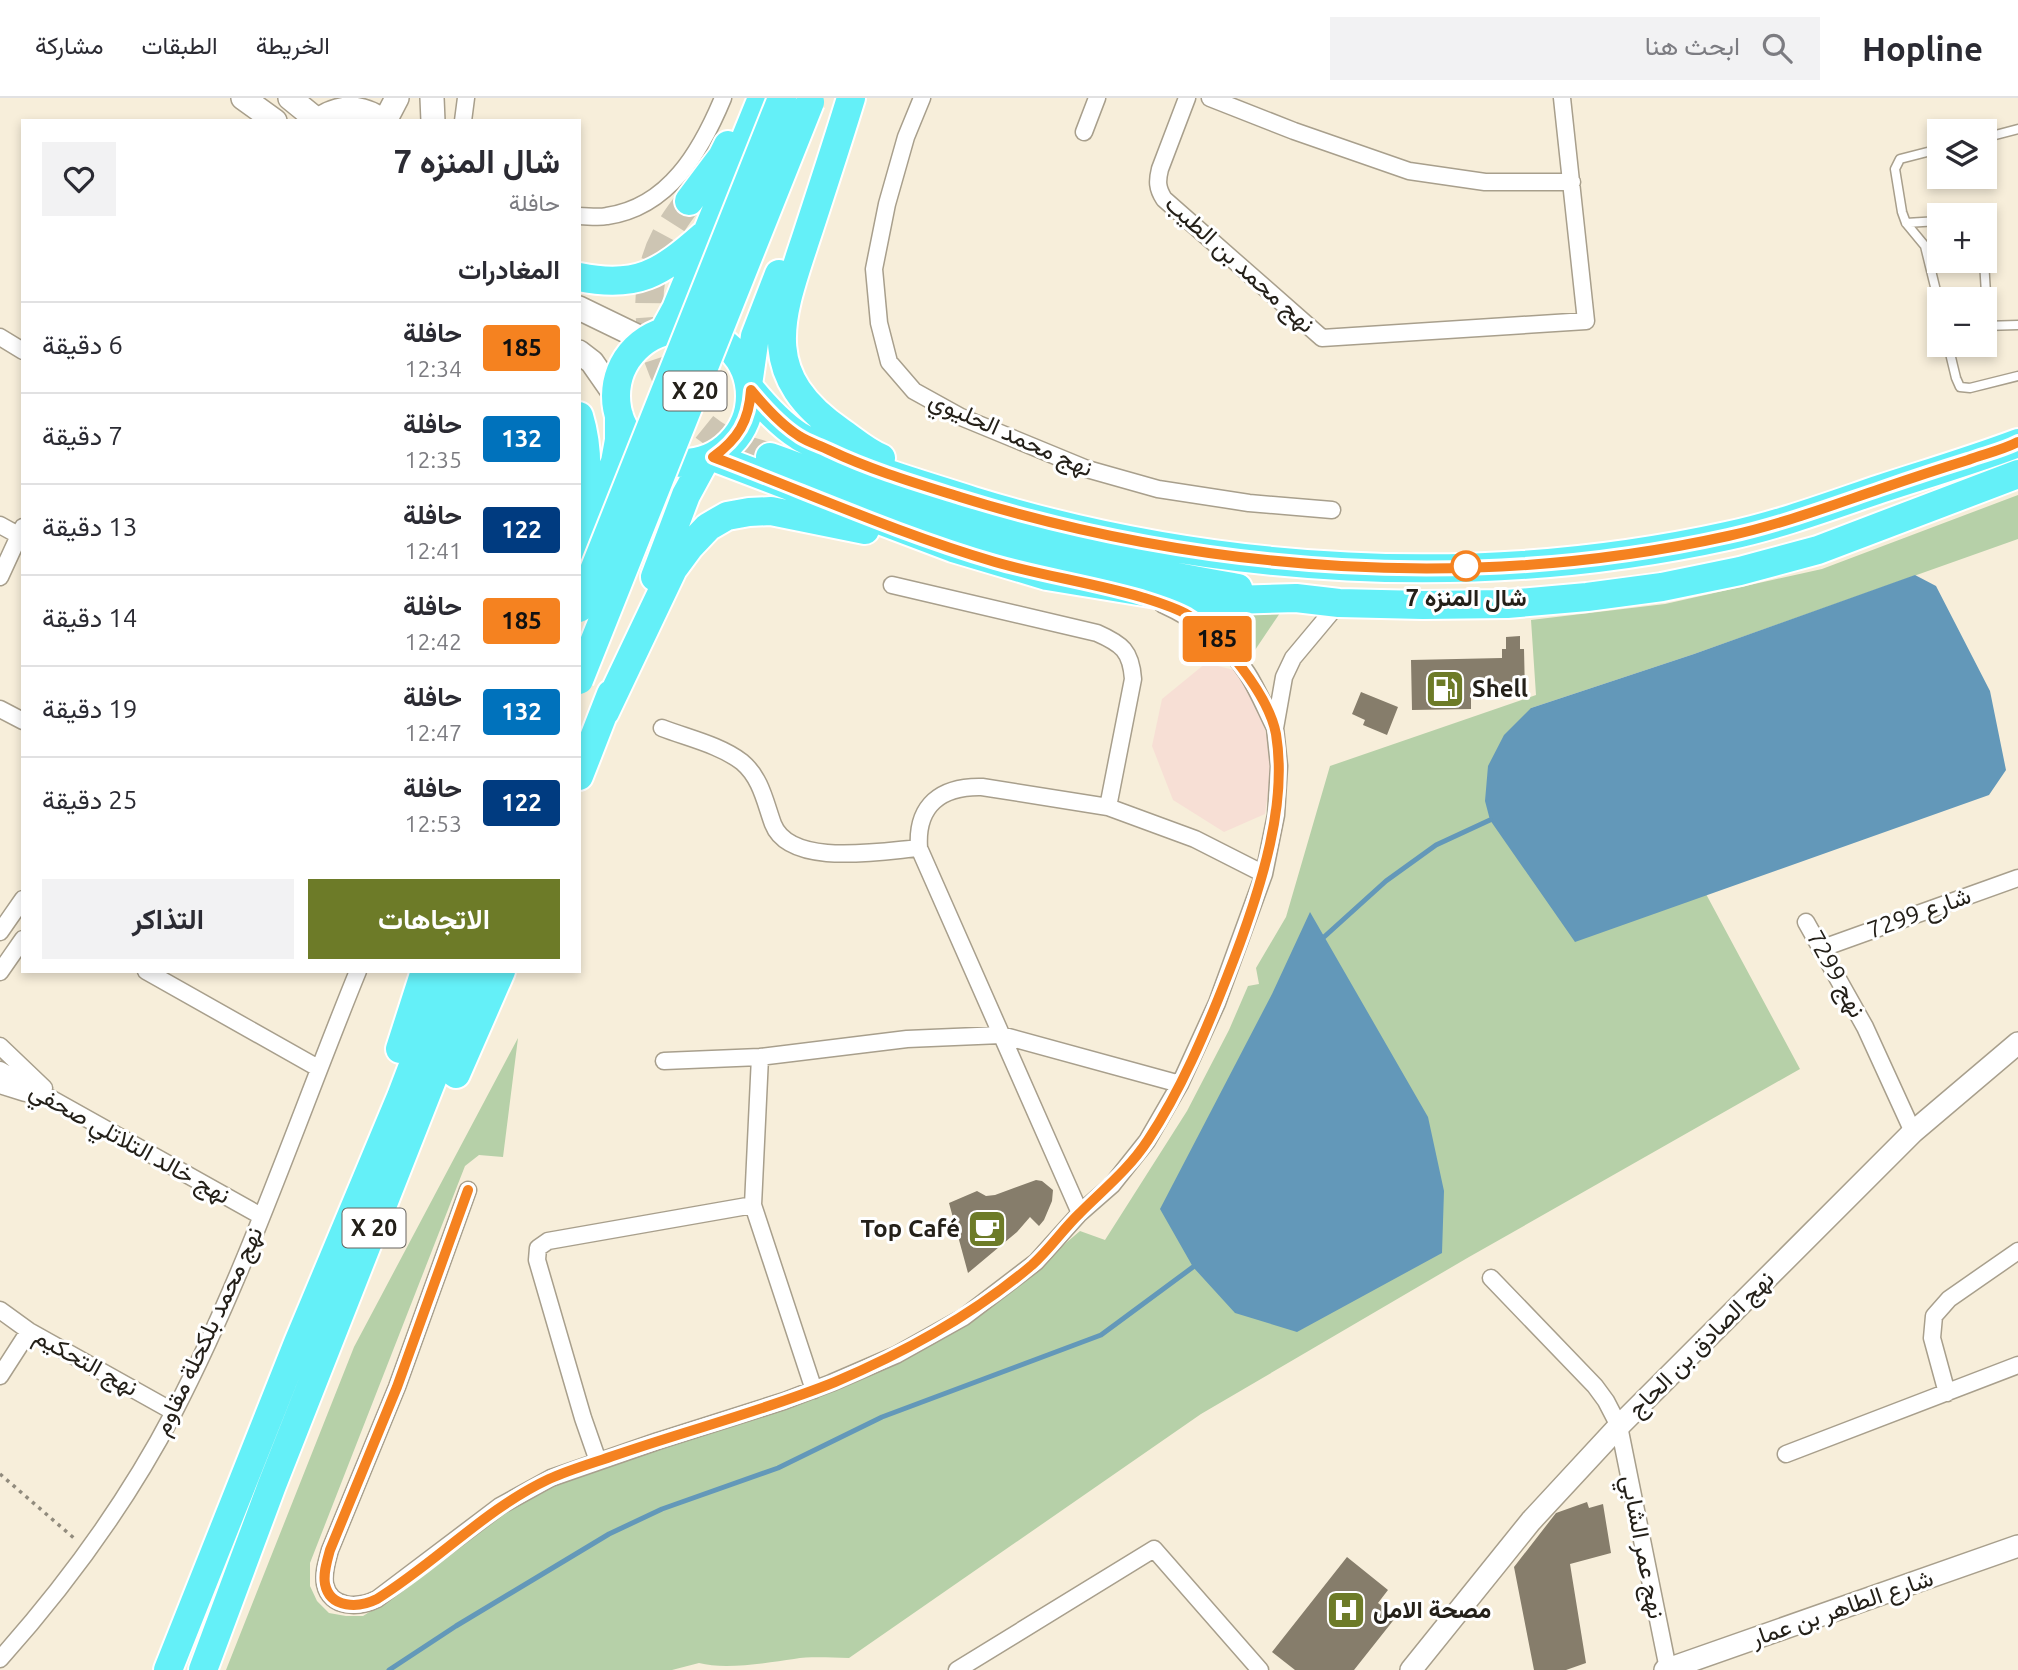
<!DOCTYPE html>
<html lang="ar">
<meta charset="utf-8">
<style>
:root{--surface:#fff;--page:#f2f2f3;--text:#2b2b33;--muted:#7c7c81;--line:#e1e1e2;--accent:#6d7b28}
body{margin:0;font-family:Ubuntu,Vazirmatn,sans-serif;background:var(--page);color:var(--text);direction:rtl;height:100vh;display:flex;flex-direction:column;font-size:26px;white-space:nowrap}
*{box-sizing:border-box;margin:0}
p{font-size:23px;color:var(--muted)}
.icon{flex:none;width:38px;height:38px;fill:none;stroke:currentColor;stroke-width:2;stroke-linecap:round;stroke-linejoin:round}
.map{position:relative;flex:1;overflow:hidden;direction:ltr}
.details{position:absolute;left:21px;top:21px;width:560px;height:854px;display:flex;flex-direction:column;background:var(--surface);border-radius:0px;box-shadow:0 4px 10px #0003;direction:rtl}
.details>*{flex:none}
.badge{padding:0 14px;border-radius:5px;font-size:24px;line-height:46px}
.fabs{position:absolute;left:1927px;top:21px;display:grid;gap:14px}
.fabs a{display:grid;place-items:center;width:70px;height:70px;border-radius:0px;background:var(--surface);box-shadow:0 4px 10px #0003;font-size:35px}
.map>.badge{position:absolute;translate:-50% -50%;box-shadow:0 0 0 4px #fff}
h2{padding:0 21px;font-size:26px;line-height:63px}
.round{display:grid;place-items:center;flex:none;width:74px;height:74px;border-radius:0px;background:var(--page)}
.overview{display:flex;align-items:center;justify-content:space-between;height:119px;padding:0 21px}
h1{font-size:33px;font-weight:700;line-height:52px}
.primary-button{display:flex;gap:14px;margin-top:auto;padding:14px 21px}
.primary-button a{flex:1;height:80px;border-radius:0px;background:var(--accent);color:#fff;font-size:28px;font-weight:700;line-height:80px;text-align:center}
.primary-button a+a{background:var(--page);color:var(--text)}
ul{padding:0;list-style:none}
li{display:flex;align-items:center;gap:21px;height:91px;padding:0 21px;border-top:2px solid var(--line)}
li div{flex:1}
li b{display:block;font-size:26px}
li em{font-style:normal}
li .badge{min-width:77px;font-weight:700;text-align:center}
header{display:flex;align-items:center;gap:42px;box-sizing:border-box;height:98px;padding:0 35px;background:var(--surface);border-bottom:2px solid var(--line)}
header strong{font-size:33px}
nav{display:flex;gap:38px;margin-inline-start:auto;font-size:24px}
.search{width:490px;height:63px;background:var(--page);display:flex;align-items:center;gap:18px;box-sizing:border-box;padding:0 24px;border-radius:0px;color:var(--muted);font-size:26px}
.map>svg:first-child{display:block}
.commercial{fill:#f7dfd5}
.green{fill:#b6d0a8}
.water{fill:#6398b9}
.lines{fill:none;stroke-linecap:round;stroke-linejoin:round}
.stream{stroke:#6398b9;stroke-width:5}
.building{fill:#867d6b}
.trunk-tunnel{stroke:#cdc5b3;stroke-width:28;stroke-dasharray:28 14;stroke-linecap:butt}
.service-casing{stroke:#a89f8c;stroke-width:11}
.minor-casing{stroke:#a89f8c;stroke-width:19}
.tertiary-casing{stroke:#a89f8c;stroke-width:24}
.secondary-casing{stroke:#a89f8c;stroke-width:26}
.trunk-casing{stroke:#fff;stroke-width:32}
.path{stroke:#918b7d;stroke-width:3.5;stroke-dasharray:3.5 5;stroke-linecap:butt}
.service{stroke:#fff;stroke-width:8}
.minor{stroke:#fff;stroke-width:16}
.tertiary{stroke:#fff;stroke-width:21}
.secondary{stroke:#fff;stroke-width:23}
.trunk{stroke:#64f0f8;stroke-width:28}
.trunk-bridge-casing{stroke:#fff;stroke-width:32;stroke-linecap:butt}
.trunk-bridge{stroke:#64f0f8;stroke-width:28}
.line-casing{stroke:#fff;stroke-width:16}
.line{stroke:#f58220;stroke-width:10}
.stop-dot{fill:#fff;stroke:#f58220;stroke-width:3.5}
.labels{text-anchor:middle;stroke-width:6;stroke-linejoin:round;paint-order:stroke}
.shield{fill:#fff;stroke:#66635e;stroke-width:2}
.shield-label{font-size:23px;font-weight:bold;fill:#242019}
.street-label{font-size:24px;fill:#242019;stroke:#fff}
.stop-label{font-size:24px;font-weight:bold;fill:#242019;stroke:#fff}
.poi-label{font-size:24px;font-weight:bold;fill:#242019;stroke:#fff;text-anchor:start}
</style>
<header>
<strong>Hopline</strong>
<div class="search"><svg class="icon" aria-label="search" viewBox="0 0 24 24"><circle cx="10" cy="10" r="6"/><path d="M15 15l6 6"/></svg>ابحث هنا</div>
<nav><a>الخريطة</a><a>الطبقات</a><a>مشاركة</a></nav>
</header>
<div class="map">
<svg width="2018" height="1572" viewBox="0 0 2018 1572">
<rect width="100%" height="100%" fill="#f7eeda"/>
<!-- commercial -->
<path class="commercial" d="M 1206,565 L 1238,573 L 1260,614 L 1273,660 L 1265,716 L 1224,734 L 1173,702 L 1152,648 L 1162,601 Z"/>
<!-- green -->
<path class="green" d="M 2018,397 L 2018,441 L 1694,556 L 1531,610 L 1575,843 L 1706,796 L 1800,971 L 1469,1159 L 1201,1316 L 849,1560 C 831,1560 812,1558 794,1561 C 765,1565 725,1572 699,1565 L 672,1572 L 226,1572 L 354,1249 L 518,940 L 503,1059 L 479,1057 L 465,1068 L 310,1465 L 310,1488 L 317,1503 L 329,1515 L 346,1518 L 363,1518 L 390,1501 L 462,1442 L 550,1385 L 798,1307 L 893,1268 L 971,1225 L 1080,1133 L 1105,1142 L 1187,1013 L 1229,932 L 1248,888 L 1259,886 L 1256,870 L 1286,819 L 1330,668 L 1536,597 L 1531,522 L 1665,506 L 1822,471 Z
M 1196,512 L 1280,515 L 1249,561 Z"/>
<!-- water -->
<path class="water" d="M 1915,477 L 1936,488 L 1990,593 L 2006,672 L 1989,697 L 1575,844 L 1490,722 L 1485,703 L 1488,668 L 1504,637 L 1531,610 L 1694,556 Z
M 1310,814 L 1428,1019 L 1444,1093 L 1442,1155 L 1297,1234 L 1235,1215 L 1193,1169 L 1160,1111 L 1272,896 Z"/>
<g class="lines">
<!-- stream -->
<path class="stream" d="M 1324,839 L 1386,783 L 1436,747 L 1490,722
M 389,1572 L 456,1528 L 609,1436 L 662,1411 L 778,1370 L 882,1319 L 1101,1237 L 1193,1169"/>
</g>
<!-- building -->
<path class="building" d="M 1520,538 L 1520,551 L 1524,551 L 1525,596 L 1503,597 L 1503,589 L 1471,589 L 1471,611 L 1412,612 L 1411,562 L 1502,560 L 1502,551 L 1506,551 L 1506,539 Z
M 1361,594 L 1398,609 L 1387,637 L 1363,627 L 1365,622 L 1352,616 Z
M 1036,1082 L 1042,1083 L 1053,1092 L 1052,1103 L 1044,1122 L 1039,1128 L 1030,1119 L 1017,1134 L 968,1175 L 949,1105 L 977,1093 L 986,1098 L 995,1097 Z
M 1587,1404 L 1589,1410 L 1603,1406 L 1611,1455 L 1570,1466 L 1586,1565 L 1566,1572 L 1534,1572 L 1514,1469 L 1556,1415 Z
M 1347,1459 L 1388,1492 L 1378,1505 L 1396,1519 L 1354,1572 L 1295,1572 L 1272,1554 Z"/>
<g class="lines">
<!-- trunk-tunnel -->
<path class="trunk-tunnel" d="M 689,103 C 675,121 661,141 655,164 C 637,230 662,308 724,342 C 738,350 755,354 770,359"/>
<!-- service casing -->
<g class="service-casing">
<path id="service" d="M 1984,40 L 2018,31
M 1939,51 L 1900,61 L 1895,71 L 1902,114 L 1906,125 L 1925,148 L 1939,205
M 1906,125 L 1939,123
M 1984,163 L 1988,228
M 1984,228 L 2018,227
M 1948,247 L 1956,280 L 1960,289 L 1970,290 L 2018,278"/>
</g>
<!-- minor casing -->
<g class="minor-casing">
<path id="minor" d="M 922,0 L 906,39 L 887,106 L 874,171 L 879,225 L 889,264 L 914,293 L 961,319 L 1087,371 L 1158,391 L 1249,405 L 1332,412
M 1187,0 L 1160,71 C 1157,83 1157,90 1164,101 L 1322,240 L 1586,223 L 1562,0
M 1210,0 L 1294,33 L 1409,73 L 1485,84 L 1572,84
M 463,23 L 466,0
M 1084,34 L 1097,0
M 579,118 C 588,118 598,120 607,118 C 669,109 701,53 723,0
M 0,239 L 23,253
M 0,427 L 20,438
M 0,479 L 23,429
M 892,487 L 1097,535 C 1122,546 1131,553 1133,581 L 1108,709
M 1162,506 C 1195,521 1227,544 1247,575 C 1258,592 1266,612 1275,630
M 0,611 L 23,623
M 662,630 C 688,640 720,647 742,664 C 761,680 765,704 773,726 C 790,770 882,753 919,750
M 1806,824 L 1865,929 L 1913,1034
M 0,834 L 23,801
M 1820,851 L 2018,780
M 146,873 L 318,970
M 0,874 L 23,841
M 0,948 L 44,990
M 760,959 L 753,1107 L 814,1292
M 664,963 L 760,959 L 907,941 L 1001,937 L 1180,986
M 0,972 L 261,1118
M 0,987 L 25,995
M 468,1092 L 397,1289 L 330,1452 C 327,1463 323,1475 325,1486 C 330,1511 359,1510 377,1501 L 500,1408 L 551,1380 L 658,1343 L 784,1303 L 831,1285 L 896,1257 L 964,1219 L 1036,1164 L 1080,1115 L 1112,1087 L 1147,1043 L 1180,986 L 1217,905 L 1264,776 L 1276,717 L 1279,668 L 1275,630 L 1284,579 L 1293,560 L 1339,505
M 1080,1115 L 919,750 C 916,707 941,688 982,689 L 1108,709 L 1195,741 L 1264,776
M 1491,1180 L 1595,1288 L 1606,1303 L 1619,1328 L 1668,1571
M 0,1212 L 29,1233 L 174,1314
M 0,1278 L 29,1233
M 1947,1295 L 1932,1240 L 1934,1218 L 1949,1201 L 2018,1153
M 1786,1356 L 2018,1267
M 598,1363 L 583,1320 L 537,1162 L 538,1150 L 548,1143 L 753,1107
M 0,1561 C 67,1486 127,1404 174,1314 C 247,1173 298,1020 358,873
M 957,1572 L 1154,1451 L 1260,1572"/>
</g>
<!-- tertiary casing -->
<g class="tertiary-casing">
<path id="tertiary" d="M 1411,1572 L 1531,1423 L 1619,1328 L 1913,1034 L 2018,945
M 1665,1572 L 2018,1448"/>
</g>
<!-- secondary casing -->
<g class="secondary-casing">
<path id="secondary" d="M 243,0 L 275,23
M 290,0 L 317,22
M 432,0 L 433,23
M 317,23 C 339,7 361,7 383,23
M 385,23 L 397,0
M 579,210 L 645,242
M 579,254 L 592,264 L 615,297"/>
</g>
<!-- trunk casing -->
<g class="trunk-casing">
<path id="trunk" d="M 851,0 C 837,46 822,91 807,137 C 780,219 756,276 841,334 C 854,343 866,354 881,360
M 689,103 L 722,59 L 728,47
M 579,179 C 637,191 661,175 703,138
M616 298a67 67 0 1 1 134 0a67 67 0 1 1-134 0Z
M 664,233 L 676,211 L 762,0
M 749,280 L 755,238 L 779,176
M 751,292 C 765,309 780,326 799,338 C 808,344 819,347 829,352 C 875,374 924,387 973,403 C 1214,477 1480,492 1727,438 C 1779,427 1830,408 1880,391 C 1926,376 1973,362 2018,345
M 579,318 C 589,351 588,385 581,419
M 713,359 L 953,450 L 1047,478 L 1199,503 L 1296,500 L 1339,505 L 1423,507 L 1507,506 L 1587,499 L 1662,489 L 1740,473 L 1818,452 L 2018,376
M 770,359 C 849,387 927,420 1007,442 C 1083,462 1161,476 1238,490
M 579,450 L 615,364 L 619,342 L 619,318
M 655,479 L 686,397 L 705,362
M 605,614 L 673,471 L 690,448 L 708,429 L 727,418 L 749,414 L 771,413 L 865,432
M 579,678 L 611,596
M 400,951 L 425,873
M 456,976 L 501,873
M 168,1572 L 298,1245 L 401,999 L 449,873
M 203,1572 L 272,1387 L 475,873"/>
</g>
<!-- path -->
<path class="path" d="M 0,1376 L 75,1441"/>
<!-- service -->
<use href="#service" class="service"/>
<!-- minor -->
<use href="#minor" class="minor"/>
<!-- tertiary -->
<use href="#tertiary" class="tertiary"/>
<!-- secondary -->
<use href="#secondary" class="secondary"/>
<!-- trunk -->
<use href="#trunk" class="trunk"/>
<!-- trunk-bridge casing -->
<g class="trunk-bridge-casing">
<path id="trunk-bridge" d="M 579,510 L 782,0
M 579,582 L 810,4"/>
</g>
<!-- trunk-bridge -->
<use href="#trunk-bridge" class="trunk-bridge"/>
</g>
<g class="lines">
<!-- line casing -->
<g class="line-casing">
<path id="line" d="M 468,1092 L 397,1289 L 330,1452 C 327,1463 323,1475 325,1486 C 330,1511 359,1510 377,1501 C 437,1464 485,1411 549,1381 C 571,1371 593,1365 616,1357 C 688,1332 763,1313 835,1284 C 906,1254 973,1217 1032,1167 C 1050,1151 1063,1131 1080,1115 C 1104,1091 1129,1071 1148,1042 C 1181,992 1205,935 1227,879 C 1244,836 1260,791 1270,746 C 1278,710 1282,673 1276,636 C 1269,598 1221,537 1188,517 C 1174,509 1157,504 1141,499 C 1093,485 1044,478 995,464 C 899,436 806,394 713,359 C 738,341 749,323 751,292 C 765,309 780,326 799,338 C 808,344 819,347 829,352 C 871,372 915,385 960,399 C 1206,475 1475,494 1728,438 C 1779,427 1830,408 1880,391 C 1909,381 1939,371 1968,362 C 1984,356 2003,352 2018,344"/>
</g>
<!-- line -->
<use href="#line" class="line"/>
</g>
<!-- icons -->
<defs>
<g id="fuel-square" transform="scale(2.0125)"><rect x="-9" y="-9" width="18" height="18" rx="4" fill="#6d7b28" stroke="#fff"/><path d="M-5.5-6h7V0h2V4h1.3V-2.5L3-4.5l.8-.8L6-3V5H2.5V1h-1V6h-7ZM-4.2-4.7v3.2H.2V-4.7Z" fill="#fff"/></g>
<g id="cafe-square" transform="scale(2.0125)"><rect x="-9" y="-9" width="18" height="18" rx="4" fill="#6d7b28" stroke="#fff"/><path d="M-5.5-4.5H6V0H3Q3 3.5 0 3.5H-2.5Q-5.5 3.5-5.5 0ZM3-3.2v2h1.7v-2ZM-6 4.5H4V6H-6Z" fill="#fff"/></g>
<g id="hospital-square" transform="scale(2.0125)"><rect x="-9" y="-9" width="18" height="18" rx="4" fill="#6d7b28" stroke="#fff"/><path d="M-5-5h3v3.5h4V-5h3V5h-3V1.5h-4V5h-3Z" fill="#fff"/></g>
</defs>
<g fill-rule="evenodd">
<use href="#fuel-square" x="1445" y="591"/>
<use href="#cafe-square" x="987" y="1131"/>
<use href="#hospital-square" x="1346" y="1512"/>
</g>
<!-- markers -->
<circle class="stop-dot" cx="1466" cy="468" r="14"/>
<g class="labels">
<!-- shield labels -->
<g class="shield">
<rect x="663.5" y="273.5" width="63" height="39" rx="5"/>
<rect x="342.5" y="1110.5" width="63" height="39" rx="5"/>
</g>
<g class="shield-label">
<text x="695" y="301">X 20</text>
<text x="374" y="1138">X 20</text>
</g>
<!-- street labels -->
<g class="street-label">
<text transform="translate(1240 166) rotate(42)" y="8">نهج محمد بن الطيب</text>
<text transform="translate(1011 336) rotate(24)" y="8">نهج محمد الحليوي</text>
<text transform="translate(1919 815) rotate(-20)" y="8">شارع 7299</text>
<text transform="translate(1836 876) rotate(61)" y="8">نهج 7299</text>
<text transform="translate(130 1045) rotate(29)" y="8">نهج خالد التلاتلي صحفي</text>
<text transform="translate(208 1233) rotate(-65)" y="8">نهج محمد بلكحلة مقاوم</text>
<text transform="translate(1701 1246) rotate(-45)" y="8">نهج الصادق بن الحاج</text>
<text transform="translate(86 1264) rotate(29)" y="8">نهج التحكيم</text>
<text transform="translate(1643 1449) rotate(79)" y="8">نهج عمر الشابي</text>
<text transform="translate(1842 1510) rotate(-19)" y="8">شارع الطاهر بن عمار</text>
</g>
<!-- stop labels -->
<g class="stop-label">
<text x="1466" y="508">شال المنزه 7</text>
</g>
<!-- poi labels -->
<g class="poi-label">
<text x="1472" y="599">Shell</text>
<text x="960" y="1139" text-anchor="end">Top Café</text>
<text x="1373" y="1520">مصحة الامل</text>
</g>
</g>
</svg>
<div class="fabs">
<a><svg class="icon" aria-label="layers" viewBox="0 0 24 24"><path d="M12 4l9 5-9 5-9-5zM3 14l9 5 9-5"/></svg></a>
<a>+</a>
<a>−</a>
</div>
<b class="badge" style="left:1217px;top:541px;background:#f58220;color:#111">185</b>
<section class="details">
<div class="overview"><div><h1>شال المنزه 7</h1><p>حافلة</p></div><a class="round"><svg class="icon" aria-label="heart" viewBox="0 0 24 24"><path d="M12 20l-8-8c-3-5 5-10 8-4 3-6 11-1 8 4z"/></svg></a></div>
<h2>المغادرات</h2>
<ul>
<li><span class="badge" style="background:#f58220;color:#111">185</span><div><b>حافلة</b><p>12:34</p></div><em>6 دقيقة</em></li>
<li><span class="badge" style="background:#0072bc;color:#fff">132</span><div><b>حافلة</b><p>12:35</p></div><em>7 دقيقة</em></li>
<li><span class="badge" style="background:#003b80;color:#fff">122</span><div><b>حافلة</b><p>12:41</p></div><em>13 دقيقة</em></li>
<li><span class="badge" style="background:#f58220;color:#111">185</span><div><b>حافلة</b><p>12:42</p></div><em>14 دقيقة</em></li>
<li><span class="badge" style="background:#0072bc;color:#fff">132</span><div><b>حافلة</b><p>12:47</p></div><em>19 دقيقة</em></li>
<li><span class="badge" style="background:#003b80;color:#fff">122</span><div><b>حافلة</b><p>12:53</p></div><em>25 دقيقة</em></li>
</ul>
<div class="primary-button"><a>الاتجاهات</a><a>التذاكر</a></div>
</section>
</div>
